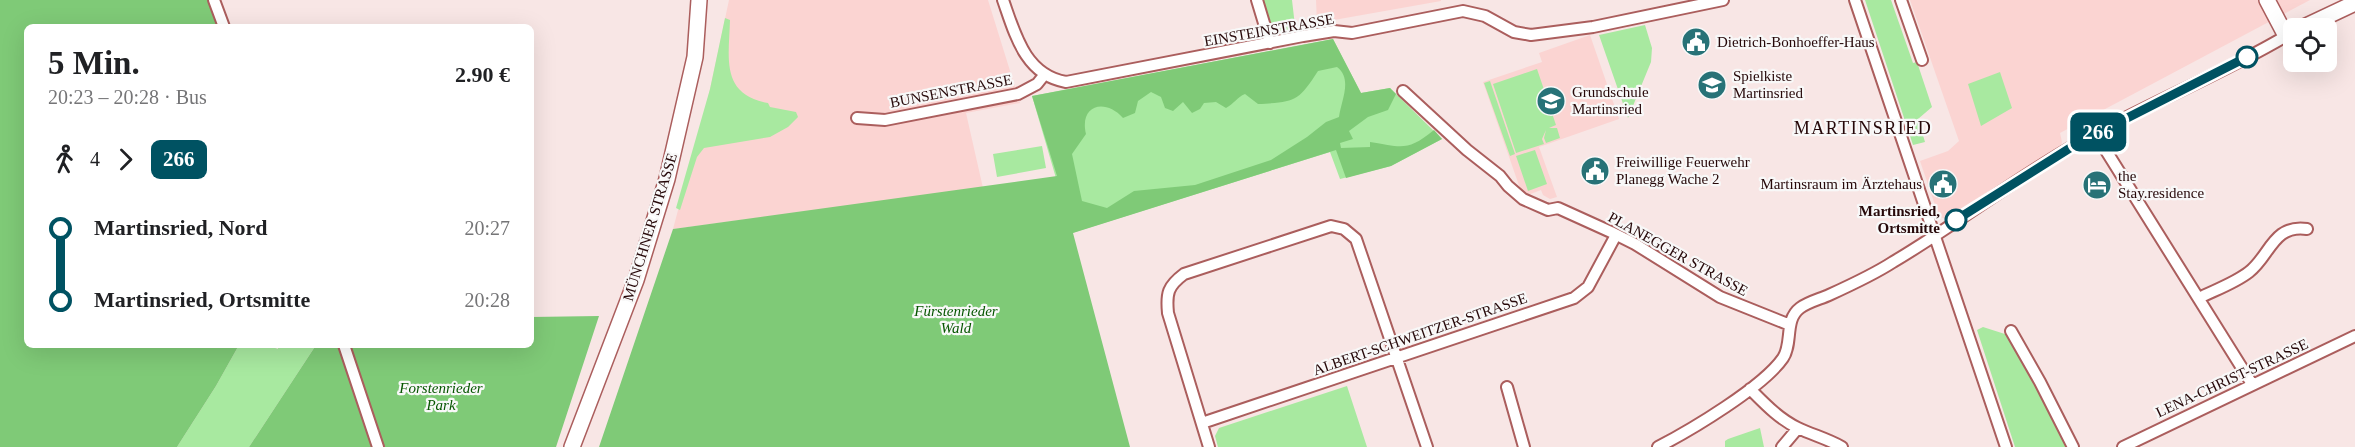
<!DOCTYPE html>
<html lang="de">
<meta charset="utf-8">
<style>
:root{--surface:#fff;--page:#f6f6f6;--text:#202124;--muted:#757577}
body{margin:0;font-family:Georgia,serif;background:var(--page);color:var(--text);height:100vh;display:flex;flex-direction:column;font-size:22px;white-space:nowrap}
*{box-sizing:border-box;margin:0}
p{font-size:20px;color:var(--muted)}
.icon{flex:none;width:33px;height:33px;fill:none;stroke:currentColor;stroke-width:2;stroke-linecap:round;stroke-linejoin:round}
.map{position:relative;flex:1;overflow:hidden}
.details{position:absolute;left:24px;top:24px;width:510px;height:324px;display:flex;flex-direction:column;background:var(--surface);border-radius:9px;box-shadow:0 6px 24px #0002}
.details>*{flex:none}
.badge{padding:0 12px;border-radius:9px;font-size:21px;line-height:39px}
.tools{position:absolute;left:2283px;top:18px;display:grid;gap:12px}
.tools a{display:grid;place-items:center;width:54px;height:54px;border-radius:9px;background:var(--surface);box-shadow:0 6px 24px #0002;font-size:30px}
.map>.badge{position:absolute;translate:-50% -50%;box-shadow:0 0 0 3px #fff}
.legs{display:flex;align-items:center;gap:9px;height:66px;padding:0 24px;font-size:20px}
.legs p{margin-inline-start:auto}
.summary{display:flex;align-items:center;justify-content:space-between;height:102px;padding:0 24px}
h1{font-size:33px;font-weight:600;line-height:45px}
ul{padding:0 24px;list-style:none}
li{display:flex;align-items:center;gap:21px;height:72px;font-size:22px}
li i{display:grid;place-items:center;width:9px;height:100%;margin:0 8px;background:currentColor}
li i::after{content:'';width:15px;height:15px;margin:-8px;border:4px solid;border-radius:50%;background:var(--surface)}
li p{margin-inline-start:auto}
li:first-child i{background:linear-gradient(#0000 50%,currentColor 0)}
li:last-child i{background:linear-gradient(currentColor 50%,#0000 0)}
.map>svg:first-child{display:block}
.built{fill:#fbd4d2}
.green{fill:#a8e9a0}
.forest{fill:#7fca77;fill-rule:evenodd}
.lines{fill:none;stroke-linecap:round;stroke-linejoin:round}
.street-casing{stroke:#ab5e5d;stroke-width:14}
.secondary-casing{stroke:#ab5e5d;stroke-width:18}
.street{stroke:#fff;stroke-width:10}
.secondary{stroke:#fff;stroke-width:15}
.line-1-casing{stroke:#fff;stroke-width:14}
.line-1{stroke:#005262;stroke-width:9}
.stop-1-dot{fill:#fff;stroke:#005262;stroke-width:3}
.labels{text-anchor:middle;stroke-width:4.5;stroke-linejoin:round;paint-order:stroke}
.street-label{font-size:15px;fill:#260809;stroke:#f8f8f8}
.poi-label{font-size:15px;fill:#260809;stroke:#f8f8f8;text-anchor:start}
.stop-label{font-size:15px;font-weight:bold;fill:#260809;stroke:#f8f8f8;text-anchor:end}
.park-label{font-size:15px;font-style:italic;fill:#065600;stroke:#f8f8f8}
.quarter-label{font-size:18px;letter-spacing:1.5px;fill:#260809;stroke:#f8f8f8}
</style>
<div class="map">
<svg width="2355" height="447" viewBox="0 0 2355 447">
<rect width="100%" height="100%" fill="#f8e6e5"/>
<!-- built -->
<path class="built" d="M 729,0 L 988,0 L 1020,103 L 966,113 L 983,188 L 673,229 L 709,94 Z
M 1316,0 L 1441,0 L 1441,1 L 1317,23 Z
M 1910,0 L 2310,0 L 2060,133 L 2062,142 L 2060,149 L 1947,219 L 1939,217 L 1920,161 L 1948,151 L 1959,141 Z
M 1590,35 L 1619,119 L 1539,147 L 1557,197 L 1550,199 L 1543,195 L 1541,190 L 1523,197 L 1483,82 L 1542,62 L 1539,53 Z"/>
<!-- green -->
<path class="green" d="M 1262,0 L 1292,0 L 1295,26 L 1291,31 L 1277,35 L 1271,31 Z
M 1865,0 L 1891,0 L 1913,63 L 1917,62 L 1932,107 L 1918,119 L 1925,142 L 1913,145 Z
M 725,18 L 730,20 C 729,58 720,94 768,103 L 770,107 L 796,112 L 798,117 L 788,127 L 770,137 L 704,148 L 697,157 L 680,210 L 676,208 L 710,89 Z
M 1645,25 L 1652,48 L 1651,62 L 1628,118 L 1599,35 Z
M 1333,39 L 1361,93 L 1390,88 L 1442,139 L 1391,166 L 1340,179 L 1330,152 L 1072,233 L 1032,96 Z
M 1537,69 L 1556,125 L 1549,128 L 1557,128 L 1560,138 L 1546,143 L 1544,138 L 1546,130 L 1542,139 L 1544,144 L 1516,153 L 1493,84 Z
M 2000,72 L 2012,108 L 1981,126 L 1968,84 Z
M 1490,81 L 1515,154 L 1510,156 L 1484,83 Z
M 1042,146 L 1046,168 L 997,177 L 993,154 Z
M 1535,150 L 1547,184 L 1528,191 L 1516,156 Z
M 1983,327 L 2008,335 L 2037,385 L 2068,447 L 2015,447 L 1977,330 Z
M 239,345 L 267,345 L 278,349 L 278,345 L 316,345 L 249,447 L 177,447 L 216,386 Z
M 1347,386 L 1367,447 L 1218,447 L 1215,436 L 1219,428 Z
M 1760,428 L 1764,447 L 1725,447 L 1725,441 L 1728,439 Z"/>
<!-- forest -->
<path class="forest" d="M 0,0 L 209,0 L 219,27 L 27,27 L 27,345 L 239,345 L 216,386 L 177,447 L 0,447 Z
M 1333,39 L 1361,93 L 1390,88 L 1396,94 L 1388,110 L 1368,117 L 1349,131 L 1353,139 L 1340,143 L 1341,148 L 1370,147 L 1370,142 C 1402,147 1407,152 1434,130 L 1442,139 L 1391,166 L 1346,178 L 1336,150 L 1073,233 L 1130,447 L 599,447 L 673,229 L 1057,176 L 1032,96 ZM 1337,67 C 1353,79 1341,101 1339,117 L 1326,122 L 1307,137 L 1271,160 L 1195,185 L 1134,191 L 1107,208 L 1082,201 L 1072,154 L 1086,134 C 1079,105 1105,98 1123,118 L 1135,113 L 1138,101 L 1151,92 L 1161,97 L 1165,108 L 1173,111 L 1183,102 L 1192,113 L 1200,109 L 1204,103 L 1216,102 L 1226,108 C 1234,104 1237,97 1245,94 L 1258,104 C 1295,102 1298,102 1318,71 Z
M 599,316 L 556,447 L 380,447 L 348,345 L 531,345 L 531,317 Z
M 316,345 L 339,345 L 372,447 L 249,447 Z"/>
<g class="lines">
<!-- street casing -->
<g class="street-casing">
<path id="street" d="M 214,0 L 224,27
M 1003,0 C 1015,34 1025,75 1066,82 L 1303,36 L 1334,31 L 1352,33 L 1463,11 L 1485,16 L 1514,32 L 1531,35 L 1593,27 L 1723,0
M 1257,0 L 1270,43
M 1855,0 L 2006,447
M 1901,0 L 1922,60
M 1403,91 L 1467,150 L 1500,176 L 1508,186 L 1523,199 L 1548,210 L 1558,208 L 1611,232 L 1635,244 L 1720,297 L 1790,325
M 857,118 L 885,120 L 1018,94 L 1037,84 L 1045,74
M 2095,133 L 2252,384
M 2199,298 C 2215,290 2235,283 2249,272 C 2270,256 2273,224 2307,229
M 2011,331 L 2040,382 L 2073,447
M 344,345 L 378,447
M 1507,387 L 1524,447
M 1750,389 C 1765,404 1779,419 1798,428 C 1813,435 1828,439 1842,447
M 1202,423 L 1574,298 L 1588,287 L 1616,235
M 1209,447 L 1168,313 C 1166,293 1168,286 1184,274 L 1331,226 L 1344,229 L 1356,239 L 1427,447
M 1658,447 C 1691,430 1763,387 1783,358 C 1793,343 1784,320 1800,308 C 1808,302 1820,299 1829,295 C 1851,285 1873,275 1893,262 C 1957,224 2016,178 2080,142 C 2147,104 2220,75 2286,36
M 1782,447 L 1798,428
M 2123,447 L 2355,336"/>
</g>
<!-- secondary casing -->
<g class="secondary-casing">
<path id="secondary" d="M 2267,0 L 2286,36 L 2294,32
M 2302,28 L 2355,3
M 572,447 L 636,280 L 667,179 L 695,57 L 699,0"/>
</g>
<!-- street -->
<use href="#street" class="street"/>
<!-- secondary -->
<use href="#secondary" class="secondary"/>
</g>
<g class="lines">
<!-- line-1 casing -->
<g class="line-1-casing">
<path id="line-1" d="M 1956,220 L 2078,143 L 2247,57"/>
</g>
<!-- line-1 -->
<use href="#line-1" class="line-1"/>
</g>
<!-- icons -->
<defs>
<g id="civic-disc" transform="scale(1.5)"><circle r="9.5" fill="#277277" stroke="#f8f8f8"/><path d="M-.6-6.5H3V-4.5H.6V-3L4-1V1h2V6H-6V1h2V-1L-.6-3ZM-1.2 2.5V6h2.4V2.5Z" fill="#fff"/></g>
<g id="school-disc" transform="scale(1.5)"><circle r="9.5" fill="#277277" stroke="#f8f8f8"/><path d="M0-5L7-2L0 1L-7-2ZM-4 1L0 2.5L4 1V4Q0 6-4 4Z" fill="#fff"/></g>
<g id="hotel-disc" transform="scale(1.5)"><circle r="9.5" fill="#277277" stroke="#f8f8f8"/><path d="M-6-4.5h1.5V1H6V5H4.5V3h-9V5H-6ZM-4 0a1.8 1.8 0 1 1 3.6 0ZM.5 0V-2.5h3Q6-2.5 6 0Z" fill="#fff"/></g>
</defs>
<g fill-rule="evenodd">
<use href="#civic-disc" x="1696" y="42"/>
<use href="#school-disc" x="1712" y="85"/>
<use href="#school-disc" x="1551" y="101"/>
<use href="#civic-disc" x="1595" y="171"/>
<use href="#civic-disc" x="1943" y="184"/>
<use href="#hotel-disc" x="2097" y="185"/>
</g>
<!-- markers -->
<g class="stop-1-dot">
<circle cx="2247" cy="57" r="10"/>
<circle cx="1956" cy="220" r="10"/>
</g>
<g class="labels">
<!-- street labels -->
<g class="street-label">
<text transform="translate(1269 30) rotate(-10)" y="5">EINSTEINSTRASSE</text>
<text transform="translate(951 91) rotate(-11)" y="5">BUNSENSTRASSE</text>
<text transform="translate(650 227) rotate(-73)" y="5">MÜNCHNER STRASSE</text>
<text transform="translate(1678 254) rotate(29)" y="5">PLANEGGER STRASSE</text>
<text transform="translate(1420 334) rotate(-19)" y="5">ALBERT-SCHWEITZER-STRASSE</text>
<text transform="translate(2232 378) rotate(-25)" y="5">LENA-CHRIST-STRASSE</text>
</g>
<!-- poi labels -->
<g class="poi-label">
<text x="1717" y="47">Dietrich-Bonhoeffer-Haus</text>
<text x="1733" y="81">Spielkiste<tspan x="1733" dy="17">Martinsried</tspan></text>
<text x="1572" y="97">Grundschule<tspan x="1572" dy="17">Martinsried</tspan></text>
<text x="1616" y="167">Freiwillige Feuerwehr<tspan x="1616" dy="17">Planegg Wache 2</tspan></text>
<text x="2118" y="181">the<tspan x="2118" dy="17">Stay.residence</tspan></text>
<text x="1922" y="189" text-anchor="end">Martinsraum im Ärztehaus</text>
</g>
<!-- stop labels -->
<g class="stop-label">
<text x="1940" y="216">Martinsried,<tspan x="1940" dy="17">Ortsmitte</tspan></text>
</g>
<!-- park labels -->
<g class="park-label">
<text x="956" y="316">Fürstenrieder<tspan x="956" dy="17">Wald</tspan></text>
<text x="441" y="393">Forstenrieder<tspan x="441" dy="17">Park</tspan></text>
</g>
<!-- quarter labels -->
<g class="quarter-label">
<text x="1863" y="134">MARTINSRIED</text>
</g>
</g>
</svg>
<div class="tools">
<a><svg class="icon" aria-label="locate" viewBox="0 0 24 24"><circle cx="12" cy="12" r="6"/><path d="M12 2v4M12 18v4M2 12h4M18 12h4"/></svg></a>
</div>
<b class="badge" style="left:2098px;top:132px;background:#005262;color:#fff">266</b>
<section class="details">
<div class="summary"><div><h1>5 Min.</h1><p>20:23 – 20:28 · Bus</p></div><b>2.90 €</b></div>
<div class="legs"><svg class="icon" aria-label="walk" viewBox="0 0 24 24"><circle cx="13" cy="4" r="2"/><path d="M13 8l-2 6 4 7M11 14l-3 7M7 12l3-4h3l4 4"/></svg>4<svg class="icon" aria-label="forward" viewBox="0 0 24 24"><path d="M9 5l7 7-7 7"/></svg><b class="badge" style="background:#005262;color:#fff">266</b></div>
<ul>
<li><i style="color:#005262"></i><b>Martinsried, Nord</b><p>20:27</p></li>
<li><i style="color:#005262"></i><b>Martinsried, Ortsmitte</b><p>20:28</p></li>
</ul>
</section>
</div>
